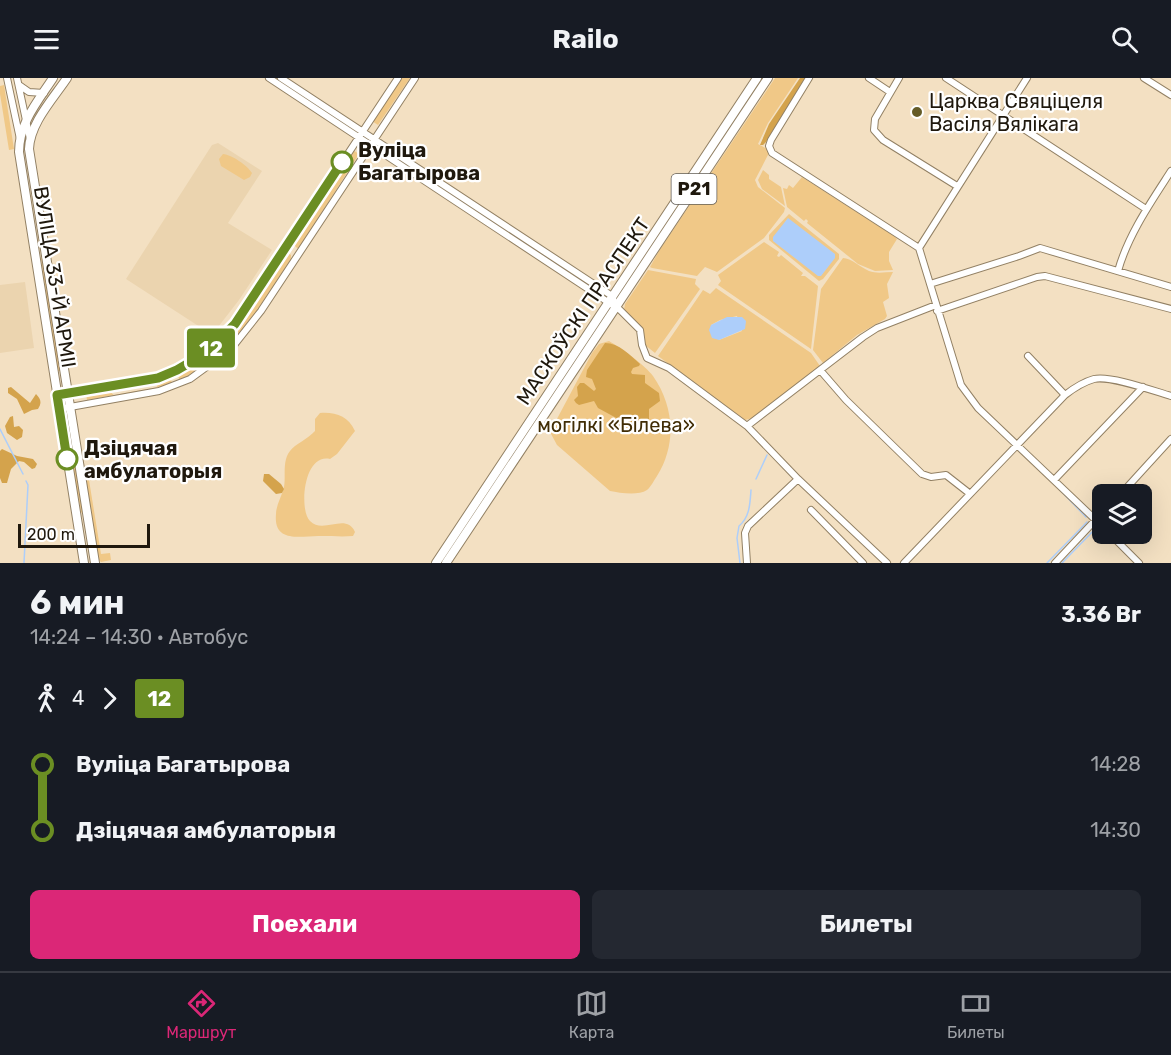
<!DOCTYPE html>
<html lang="ru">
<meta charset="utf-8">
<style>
:root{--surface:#171b24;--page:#242831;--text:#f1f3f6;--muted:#9ea1a6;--line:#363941;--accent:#db2777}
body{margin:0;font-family:Rubik,sans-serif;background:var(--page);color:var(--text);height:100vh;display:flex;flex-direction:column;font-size:22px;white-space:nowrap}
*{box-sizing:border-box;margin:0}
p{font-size:20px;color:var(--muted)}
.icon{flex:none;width:33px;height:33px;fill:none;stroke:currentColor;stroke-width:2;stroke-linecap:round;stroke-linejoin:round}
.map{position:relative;height:485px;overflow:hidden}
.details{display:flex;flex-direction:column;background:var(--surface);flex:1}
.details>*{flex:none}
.badge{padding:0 12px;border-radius:4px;font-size:21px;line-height:39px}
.fabs{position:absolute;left:1092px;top:406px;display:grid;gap:12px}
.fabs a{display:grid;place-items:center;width:60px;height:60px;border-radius:9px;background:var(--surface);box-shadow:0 6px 24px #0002;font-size:30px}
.scale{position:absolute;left:18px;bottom:15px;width:132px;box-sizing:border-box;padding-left:6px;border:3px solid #1f180d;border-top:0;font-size:16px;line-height:21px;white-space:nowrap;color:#1f180d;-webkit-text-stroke:4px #fff;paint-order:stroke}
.map>.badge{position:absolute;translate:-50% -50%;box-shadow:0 0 0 3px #fff}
.legs{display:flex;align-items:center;gap:9px;height:66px;padding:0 30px;font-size:20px}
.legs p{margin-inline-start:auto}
.overview{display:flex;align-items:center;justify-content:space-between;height:102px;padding:0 30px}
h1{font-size:33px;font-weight:700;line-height:45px}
.button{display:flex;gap:12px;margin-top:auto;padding:12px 30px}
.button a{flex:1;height:69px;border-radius:9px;background:var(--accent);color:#fff;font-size:24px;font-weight:700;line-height:69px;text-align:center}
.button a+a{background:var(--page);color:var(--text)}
ul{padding:0 30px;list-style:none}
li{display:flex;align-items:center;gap:21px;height:66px;font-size:22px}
li i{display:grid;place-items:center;width:9px;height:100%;margin:0 8px;background:currentColor}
li i::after{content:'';width:15px;height:15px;margin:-8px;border:4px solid;border-radius:50%;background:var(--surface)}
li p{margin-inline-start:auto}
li:first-child i{background:linear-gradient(#0000 50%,currentColor 0)}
li:last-child i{background:linear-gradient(currentColor 50%,#0000 0)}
header{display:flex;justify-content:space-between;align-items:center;height:78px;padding:0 30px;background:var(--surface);font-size:27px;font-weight:700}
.tabs{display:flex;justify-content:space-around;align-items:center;height:84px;border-top:2px solid var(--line);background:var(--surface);font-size:16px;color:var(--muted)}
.tabs a{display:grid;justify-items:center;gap:3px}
.tabs .selected{color:var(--accent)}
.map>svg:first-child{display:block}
.built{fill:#ebd4af}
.green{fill:#f0c887;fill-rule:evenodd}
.forest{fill:#d4a34c}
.water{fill:#adcefa}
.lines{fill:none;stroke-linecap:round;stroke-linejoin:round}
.stream{stroke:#adcefa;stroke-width:1.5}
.minor-casing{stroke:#928064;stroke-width:8}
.major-casing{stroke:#928064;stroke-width:10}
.minor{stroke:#fff;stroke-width:6}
.major{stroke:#fff;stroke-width:8}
.line-1-casing{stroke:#fff;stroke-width:14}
.line-1{stroke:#6b8e23;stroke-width:9}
.poi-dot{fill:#655c28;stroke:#fff;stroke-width:2}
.stop-1-dot{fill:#fff;stroke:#6b8e23;stroke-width:3}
.labels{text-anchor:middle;stroke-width:4.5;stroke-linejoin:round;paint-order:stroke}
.shield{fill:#fff;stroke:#625d56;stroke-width:1.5}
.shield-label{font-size:18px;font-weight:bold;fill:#1f180d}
.poi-label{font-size:20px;fill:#1f180d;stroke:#fff;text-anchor:start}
.stop-label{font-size:20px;font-weight:bold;fill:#1f180d;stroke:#fff;text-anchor:start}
.street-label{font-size:20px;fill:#1f180d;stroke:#fff}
.park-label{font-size:20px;fill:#412d06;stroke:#fff}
</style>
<header><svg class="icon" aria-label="menu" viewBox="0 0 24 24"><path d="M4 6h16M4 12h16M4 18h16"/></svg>Railo<svg class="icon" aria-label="search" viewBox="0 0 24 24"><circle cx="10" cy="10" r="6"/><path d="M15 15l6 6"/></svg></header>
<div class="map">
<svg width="1171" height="485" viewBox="0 0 1171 485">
<rect width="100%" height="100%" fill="#f3e0c2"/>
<!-- built -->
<path class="built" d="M 218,65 L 262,93 L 228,145 L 272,172 L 239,222 L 215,253 L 200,249 L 126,201 L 212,67 Z
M 25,204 L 34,270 L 0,275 L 0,207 Z"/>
<!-- green -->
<path class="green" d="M 402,0 L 410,0 L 378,47 L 372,43 Z
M 761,0 L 764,0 L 624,209 L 622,207 Z
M 775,0 L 798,0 L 768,45 L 758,66 L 767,71 L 769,75 L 755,102 L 758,109 L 785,130 L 784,134 L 764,160 L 717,194 L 705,189 L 697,198 L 652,190 L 650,189 L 659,173 Z
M 4,7 L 14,71 L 9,72 L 0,16 L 0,8 Z
M 353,72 L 359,76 L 299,170 L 297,170 L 293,166 L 295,163 Z
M 223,76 C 232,77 247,87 252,95 L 250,99 L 244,102 L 221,88 L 219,81 Z
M 763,92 L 769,97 L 769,101 L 781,109 L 785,128 L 762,111 L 758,102 Z
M 802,99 L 894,158 L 897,161 L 889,174 L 889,183 L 893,192 L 875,193 L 858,186 L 807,145 L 808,143 L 806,141 L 804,143 L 787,129 L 783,110 L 787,111 L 789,107 L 793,110 Z
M 789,136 L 839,176 L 839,181 L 823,201 L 819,203 L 769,162 L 769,157 Z
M 764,164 L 779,174 L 777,178 L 779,179 L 781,177 L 803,195 L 801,198 L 805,198 L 818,208 L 811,271 L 718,207 L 721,203 L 718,197 Z
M 288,175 L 291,177 L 291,181 L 250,243 L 230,267 L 225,262 L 236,250 Z
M 41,180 L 43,181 L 60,293 L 57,293 Z
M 843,180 C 851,180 860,189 869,193 C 877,196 885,194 893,194 L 887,206 L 889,220 L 883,224 L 887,238 L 885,241 L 857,257 L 823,285 L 813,272 L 821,211 Z
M 648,192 L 696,201 L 695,206 L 700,211 L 655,275 L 645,267 L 643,252 L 624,232 L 625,226 Z
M 716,210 L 811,275 L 820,288 L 753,340 L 745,342 L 658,278 L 703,212 L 710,216 ZM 737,238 L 742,253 L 719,262 L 711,247 L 720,242 Z
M 609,263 C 621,270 645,287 653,298 C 674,328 677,366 657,398 C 654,402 651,409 647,412 C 638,418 620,415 610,413 L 557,367 L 550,354 L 592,275 L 599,266 Z
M 222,266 L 226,271 L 182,302 L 179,301 L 178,297 L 196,287 Z
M 168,300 L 172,304 L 169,307 L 87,322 L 86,316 L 109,313 L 115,318 L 156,310 L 160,303 Z
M 320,335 C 336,334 348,338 355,353 L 337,376 L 330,381 C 303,375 299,433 310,443 C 323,457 346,434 355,454 L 353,458 C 342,459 332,458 321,458 C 304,457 273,467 276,436 C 276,427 282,418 284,409 C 286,398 282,383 290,373 C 295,366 308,361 315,353 L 315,341 Z
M 69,346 L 83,433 L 81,435 L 66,347 Z
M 89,394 L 93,400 L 89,402 L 101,476 L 110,475 L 111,482 L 101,484 L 99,482 L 85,397 Z"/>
<!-- forest -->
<path class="forest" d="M 800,0 L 805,0 L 766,64 L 763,67 L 760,67 L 769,46 Z
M 605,265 C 619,265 630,277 640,286 L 639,288 L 633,290 L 631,294 L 632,296 L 645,297 L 645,305 L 659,315 L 660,323 L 649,331 L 649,343 L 644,345 L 633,344 L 621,354 L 615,348 L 620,342 L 598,330 L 594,323 L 579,327 L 576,325 L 574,322 L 578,318 L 577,309 L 580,305 L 584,305 L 594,313 L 596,311 L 592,301 L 586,299 L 587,292 Z
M 11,309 L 30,325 L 36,316 C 41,321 42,325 38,331 L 32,332 L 24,336 L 17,321 L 8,315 L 8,310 Z
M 13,338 L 14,349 L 19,348 L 23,352 L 22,359 L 17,362 L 7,355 L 5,348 L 10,339 Z
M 2,371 L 17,378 L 33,381 L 37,386 L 35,390 L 32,391 L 24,384 L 19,383 L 11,391 L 7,405 L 2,405 L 0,400 L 0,373 Z
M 264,396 L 269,396 L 281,406 L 284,411 L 282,415 L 276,416 L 263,403 Z"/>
<!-- water -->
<path class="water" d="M 788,140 L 835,176 L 835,180 L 821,198 L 818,198 L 773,163 L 773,159 Z
M 727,239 L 742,239 L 746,243 L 745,251 L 719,262 L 712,260 L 709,252 L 711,247 Z"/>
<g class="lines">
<!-- stream -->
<path class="stream" d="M 0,351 L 23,396
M 756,401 L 767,377
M 1058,410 L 1086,439
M 24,485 L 28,407 L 26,403
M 740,485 L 737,460 L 739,448 C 750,439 750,425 751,412
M 1047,485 L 1087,444
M 1062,485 L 1096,450"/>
<!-- minor casing -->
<g class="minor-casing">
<path id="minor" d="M 7,0 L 20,61
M 17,0 L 30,61
M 269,0 L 620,232 L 640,252 L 642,267 L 647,280 L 669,290 L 747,348 L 798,401 L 887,485
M 281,0 L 612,218 L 614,223
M 809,0 L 771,62 L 769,68 L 772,75 L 919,170
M 869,0 L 890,14
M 899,0 L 875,41 L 874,52 L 883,62 L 957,108
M 946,0 L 1146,131
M 1027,0 L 919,170 L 961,307 L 978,330 L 1102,448
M 1144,0 L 1171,17
M 19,7 L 29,14 L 44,15
M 1118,193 C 1128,157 1151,124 1171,93
M 930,206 L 1019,178 L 1040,170 L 1171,209
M 937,233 L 1037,199 L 1045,198 L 1171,231
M 1028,278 L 1065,317
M 820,292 L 846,322 L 922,396 L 931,399 L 946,397 L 969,415
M 57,317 C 90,309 125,309 158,300 C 200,288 229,255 252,221 L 398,0
M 59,331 L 159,313 L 190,301 L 231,271 L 261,233 L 415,0
M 747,348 L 863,259 L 877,250 L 936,227
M 1055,401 L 1143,309
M 1120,417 L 1171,361
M 811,432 L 863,485
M 1110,456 L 1139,485
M 747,485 L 745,455 L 748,448 L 798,401
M 904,485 L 1065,317 C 1074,310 1083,304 1094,301 C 1110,297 1154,313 1171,318
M 1055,485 L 1102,435"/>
</g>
<!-- major casing -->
<g class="major-casing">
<path id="major" d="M 53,0 C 38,23 19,45 19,74 L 84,485
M 67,0 C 53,21 30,45 29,71 L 95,485
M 436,485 L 757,0
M 446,485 L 768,0"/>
</g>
<!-- minor -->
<use href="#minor" class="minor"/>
<!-- major -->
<use href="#major" class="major"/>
</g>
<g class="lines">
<!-- line-1 casing -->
<g class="line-1-casing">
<path id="line-1" d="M 67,381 L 57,317 L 158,300 L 177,292 L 206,275 L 235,246 L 342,84"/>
</g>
<!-- line-1 -->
<use href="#line-1" class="line-1"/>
</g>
<!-- markers -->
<circle class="poi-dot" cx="917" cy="34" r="6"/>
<g class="stop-1-dot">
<circle cx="342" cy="84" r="10"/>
<circle cx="67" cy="381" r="10"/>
</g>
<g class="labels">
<!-- shield labels -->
<rect class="shield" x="671.5" y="96" width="45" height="30" rx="4.5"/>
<g class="shield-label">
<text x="694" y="117">Р21</text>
</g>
<!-- poi labels -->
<g class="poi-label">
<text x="929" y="30">Царква Свяціцеля<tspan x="929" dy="23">Васіля Вялікага</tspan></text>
</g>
<!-- stop labels -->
<g class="stop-label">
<text x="358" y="79">Вуліца<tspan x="358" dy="23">Багатырова</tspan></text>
<text x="84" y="377">Дзіцячая<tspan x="84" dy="23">амбулаторыя</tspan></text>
</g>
<!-- street labels -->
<g class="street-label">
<text transform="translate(55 199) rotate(81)" y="7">ВУЛІЦА 33-Й АРМІІ</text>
<text transform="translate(583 233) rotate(-56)" y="7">МАСКОЎСКІ ПРАСПЕКТ</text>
</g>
<!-- park labels -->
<g class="park-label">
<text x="616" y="354">могілкі «Білева»</text>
</g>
</g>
</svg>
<div class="fabs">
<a><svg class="icon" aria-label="layers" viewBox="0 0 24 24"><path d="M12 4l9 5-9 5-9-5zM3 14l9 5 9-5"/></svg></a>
</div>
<div class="scale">200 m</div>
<b class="badge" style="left:211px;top:270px;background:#6b8e23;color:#fff">12</b>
</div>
<section class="details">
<div class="overview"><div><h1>6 мин</h1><p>14:24 – 14:30 · Автобус</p></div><b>3.36 Br</b></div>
<div class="legs"><svg class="icon" aria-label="walk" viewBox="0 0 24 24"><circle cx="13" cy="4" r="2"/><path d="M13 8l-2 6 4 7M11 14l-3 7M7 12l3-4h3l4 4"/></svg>4<svg class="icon" aria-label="forward" viewBox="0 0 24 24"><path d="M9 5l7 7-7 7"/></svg><b class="badge" style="background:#6b8e23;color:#fff">12</b></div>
<ul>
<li><i style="color:#6b8e23"></i><b>Вуліца Багатырова</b><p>14:28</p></li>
<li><i style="color:#6b8e23"></i><b>Дзіцячая амбулаторыя</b><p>14:30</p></li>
</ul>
<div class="button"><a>Поехали</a><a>Билеты</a></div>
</section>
<nav class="tabs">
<a class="selected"><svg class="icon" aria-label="directions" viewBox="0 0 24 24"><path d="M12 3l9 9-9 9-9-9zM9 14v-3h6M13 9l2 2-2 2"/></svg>Маршрут</a>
<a><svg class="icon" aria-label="map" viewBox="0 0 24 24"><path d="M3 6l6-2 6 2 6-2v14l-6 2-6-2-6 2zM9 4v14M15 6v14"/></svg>Карта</a>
<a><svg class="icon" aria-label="tickets" viewBox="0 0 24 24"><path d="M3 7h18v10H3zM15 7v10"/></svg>Билеты</a>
</nav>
